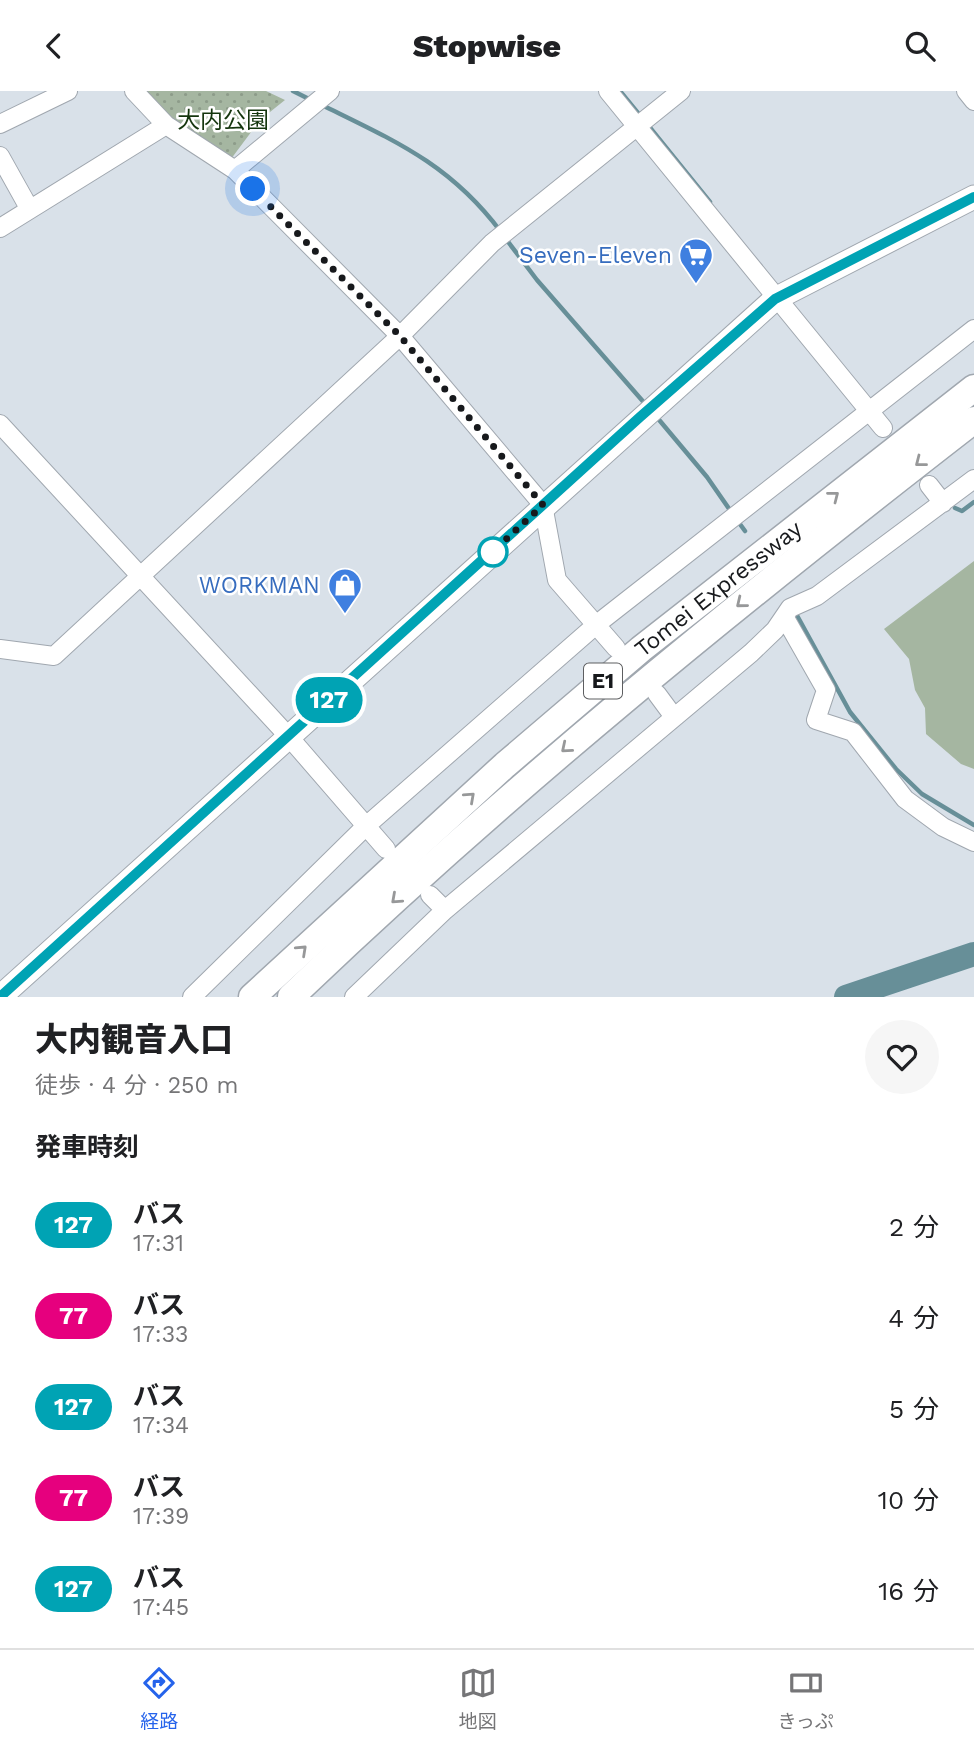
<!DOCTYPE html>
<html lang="ja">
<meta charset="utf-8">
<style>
:root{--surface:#fff;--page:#f6f6f6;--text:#202124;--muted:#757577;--line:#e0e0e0;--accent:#2563eb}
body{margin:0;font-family:"Work Sans","Noto Sans JP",sans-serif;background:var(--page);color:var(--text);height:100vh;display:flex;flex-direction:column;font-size:26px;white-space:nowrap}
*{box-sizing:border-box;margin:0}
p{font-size:23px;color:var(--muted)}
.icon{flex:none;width:38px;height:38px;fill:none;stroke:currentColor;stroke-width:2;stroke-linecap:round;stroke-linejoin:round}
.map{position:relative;height:906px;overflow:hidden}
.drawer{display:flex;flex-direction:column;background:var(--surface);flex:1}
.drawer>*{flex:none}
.badge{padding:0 14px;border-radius:23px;font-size:24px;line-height:46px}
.you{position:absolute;width:35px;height:35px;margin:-18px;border:5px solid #fff;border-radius:50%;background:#1a73e8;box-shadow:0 0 0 10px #1a73e833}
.map>.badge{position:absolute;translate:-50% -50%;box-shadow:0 0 0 4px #fff}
h2{padding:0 35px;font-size:26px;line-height:63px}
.round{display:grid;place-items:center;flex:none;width:74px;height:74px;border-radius:37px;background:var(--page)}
.summary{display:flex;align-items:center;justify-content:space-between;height:119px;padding:0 35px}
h1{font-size:33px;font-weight:800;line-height:52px}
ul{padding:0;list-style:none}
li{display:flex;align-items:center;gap:21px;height:91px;padding:0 35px}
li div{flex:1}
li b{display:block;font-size:26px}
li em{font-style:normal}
li .badge{min-width:77px;font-weight:700;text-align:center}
header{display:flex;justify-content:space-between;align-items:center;height:91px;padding:0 35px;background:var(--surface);font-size:32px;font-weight:800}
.tabs{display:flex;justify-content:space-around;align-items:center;height:98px;border-top:2px solid var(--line);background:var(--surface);font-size:19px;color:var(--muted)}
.tabs a{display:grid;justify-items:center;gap:4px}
.tabs .selected{color:var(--accent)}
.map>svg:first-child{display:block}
.grass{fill:#a5b6a1}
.park{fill:url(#park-dots)}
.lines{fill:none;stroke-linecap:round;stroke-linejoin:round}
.stream{stroke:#678f98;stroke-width:4.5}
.river{stroke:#678f98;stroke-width:24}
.minor-casing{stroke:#a0a7af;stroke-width:20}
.major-casing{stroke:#a0a7af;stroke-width:25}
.highway-casing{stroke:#a0a7af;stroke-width:29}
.minor{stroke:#fff;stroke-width:18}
.major{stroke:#fff;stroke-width:23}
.highway{stroke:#fff;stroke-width:26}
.oneway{stroke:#979899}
.line-casing{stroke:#fff;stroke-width:16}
.line{stroke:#00a3b4;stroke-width:10}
.walk{stroke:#17191c;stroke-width:7;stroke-dasharray:0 12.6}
.stop-dot{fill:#fff;stroke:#00a3b4;stroke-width:3.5}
.labels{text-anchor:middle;stroke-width:5;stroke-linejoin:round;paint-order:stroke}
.shield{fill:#fff;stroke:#5d5e60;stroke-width:2}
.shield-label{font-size:21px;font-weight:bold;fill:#17191c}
.park-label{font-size:23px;fill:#14350d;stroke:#fff}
.shop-label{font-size:23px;fill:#366cbe;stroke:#fff;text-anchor:end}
.street-label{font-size:23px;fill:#17191c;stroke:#fff}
</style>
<header><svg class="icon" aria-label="back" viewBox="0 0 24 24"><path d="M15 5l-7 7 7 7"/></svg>Stopwise<svg class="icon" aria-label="search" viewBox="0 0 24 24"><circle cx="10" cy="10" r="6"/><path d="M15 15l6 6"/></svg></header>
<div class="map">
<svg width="974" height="906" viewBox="0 0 974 906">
<defs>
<pattern id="park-dots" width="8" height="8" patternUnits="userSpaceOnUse" patternTransform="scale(1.75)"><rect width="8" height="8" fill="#a5b6a1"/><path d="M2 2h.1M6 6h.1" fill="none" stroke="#8d9c8a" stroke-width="1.8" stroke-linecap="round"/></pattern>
</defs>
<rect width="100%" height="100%" fill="#d9e1e9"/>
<!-- grass -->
<path class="grass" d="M 974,470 L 974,678 L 961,673 L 926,643 L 925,617 L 915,599 L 909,568 L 884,538 Z"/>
<!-- park -->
<path class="park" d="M 145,0 L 266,0 L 285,9 L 260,29 L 231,68 L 171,30 Z"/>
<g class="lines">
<!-- stream -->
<path class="stream" d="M 293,0 L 311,9
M 620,0 L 642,27
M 322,14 C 395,50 450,73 501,141
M 647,33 L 710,111
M 506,148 L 537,189 L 647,315
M 655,324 L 707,386 L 732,422
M 955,417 L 962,420 L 974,411
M 737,429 L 745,440
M 794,519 L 850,621 L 896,678 L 922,703 L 974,734"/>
<!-- river -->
<path class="river" d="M 846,906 L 974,863"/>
<!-- minor casing -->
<g class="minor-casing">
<path id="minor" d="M 134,0 L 166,34 L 235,79 L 400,245 L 543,414 L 557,489 L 616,557
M 608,0 L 883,337
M 966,0 L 974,10
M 0,33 L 68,0
M 0,65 L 29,117
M 235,79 L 330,0
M 0,137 L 166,34
M 0,333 L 289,646 L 386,758
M 929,394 L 943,412
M 785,527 L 826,599 L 816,629 L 853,641 L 905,708 L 943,736 L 974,751
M 0,558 L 54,565 L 400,245 L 492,152 L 681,0
M 657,603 L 674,626
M 430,804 L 445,819
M 192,906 L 366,735 L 597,533 L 974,238
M 354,906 L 445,819 L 751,562 L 775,539 L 790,517 L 817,505 L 974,388"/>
</g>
<!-- major casing -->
<g class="major-casing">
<path id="major" d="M 0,906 L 775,208 L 974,106"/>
</g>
<!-- highway casing -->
<g class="highway-casing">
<g id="highway">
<path id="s1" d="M 252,906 L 505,674 L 641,558 L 974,297"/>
<path d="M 291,906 C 507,699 738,512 974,329"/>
</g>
</g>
<!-- minor -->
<use href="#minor" class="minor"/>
<!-- major -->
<use href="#major" class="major"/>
<!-- highway -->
<use href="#highway" class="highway"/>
</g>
<!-- one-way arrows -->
<defs><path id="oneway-chevron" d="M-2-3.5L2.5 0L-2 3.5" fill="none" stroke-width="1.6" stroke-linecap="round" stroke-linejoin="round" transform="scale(1.75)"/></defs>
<g class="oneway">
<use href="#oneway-chevron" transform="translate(920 371) rotate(142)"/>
<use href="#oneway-chevron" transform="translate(834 405) rotate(-38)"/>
<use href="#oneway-chevron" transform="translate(741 512) rotate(141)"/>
<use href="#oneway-chevron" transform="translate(566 657) rotate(140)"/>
<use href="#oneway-chevron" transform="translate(470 706) rotate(-42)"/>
<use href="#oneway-chevron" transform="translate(396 808) rotate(138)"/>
<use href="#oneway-chevron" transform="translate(302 859) rotate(-43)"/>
</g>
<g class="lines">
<!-- line casing -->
<g class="line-casing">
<path id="line" d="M 0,906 L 640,326 L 775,208 L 974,106"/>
</g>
<!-- line -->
<use href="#line" class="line"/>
<!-- walk -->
<path class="walk" d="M 253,98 L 400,245 L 543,414 L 488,465 L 493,461"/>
</g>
<!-- icons -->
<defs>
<g id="supermarket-pin" transform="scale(1.75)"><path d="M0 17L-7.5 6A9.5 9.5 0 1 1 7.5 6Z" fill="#3f7fe0" stroke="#fff"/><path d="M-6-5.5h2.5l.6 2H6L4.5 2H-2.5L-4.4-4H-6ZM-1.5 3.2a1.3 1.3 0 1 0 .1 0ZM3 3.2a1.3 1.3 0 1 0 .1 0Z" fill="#fff"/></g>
<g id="shop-pin" transform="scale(1.75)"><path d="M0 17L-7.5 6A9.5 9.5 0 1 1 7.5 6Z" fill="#3f7fe0" stroke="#fff"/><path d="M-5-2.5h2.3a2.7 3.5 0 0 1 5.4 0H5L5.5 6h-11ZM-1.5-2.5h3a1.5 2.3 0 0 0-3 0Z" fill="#fff"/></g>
</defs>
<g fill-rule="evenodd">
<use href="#supermarket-pin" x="696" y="164"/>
<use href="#shop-pin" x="345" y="494"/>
</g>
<!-- markers -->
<circle class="stop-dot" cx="493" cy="461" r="14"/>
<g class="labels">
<!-- shield labels -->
<rect class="shield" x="584" y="572.5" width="38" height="35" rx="5"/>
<g class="shield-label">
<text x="603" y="597">E1</text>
</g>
<!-- park labels -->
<g class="park-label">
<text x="223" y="37">大内公園</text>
</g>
<!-- shop labels -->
<g class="shop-label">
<text x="672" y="172">Seven-Eleven</text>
<text x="320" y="502">WORKMAN</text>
</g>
<!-- street labels -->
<g class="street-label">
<text dy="8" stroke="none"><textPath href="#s1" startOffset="620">Tomei Expressway</textPath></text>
</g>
</g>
</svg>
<div class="you" style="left:253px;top:98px"></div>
<b class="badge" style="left:329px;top:609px;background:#00a3b4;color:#fff">127</b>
</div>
<section class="drawer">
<div class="summary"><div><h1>大内観音入口</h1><p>徒歩 · 4 分 · 250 m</p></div><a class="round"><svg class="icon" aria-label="heart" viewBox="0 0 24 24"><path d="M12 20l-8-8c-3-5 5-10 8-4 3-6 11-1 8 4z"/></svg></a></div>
<h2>発車時刻</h2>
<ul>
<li><span class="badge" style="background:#00a3b4;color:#fff">127</span><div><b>バス</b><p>17:31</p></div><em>2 分</em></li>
<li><span class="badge" style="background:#e6007e;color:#fff">77</span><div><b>バス</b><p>17:33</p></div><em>4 分</em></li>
<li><span class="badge" style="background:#00a3b4;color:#fff">127</span><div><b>バス</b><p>17:34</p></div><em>5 分</em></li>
<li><span class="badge" style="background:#e6007e;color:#fff">77</span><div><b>バス</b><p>17:39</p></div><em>10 分</em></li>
<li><span class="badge" style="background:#00a3b4;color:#fff">127</span><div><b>バス</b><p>17:45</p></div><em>16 分</em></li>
</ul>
</section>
<nav class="tabs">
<a class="selected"><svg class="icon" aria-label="directions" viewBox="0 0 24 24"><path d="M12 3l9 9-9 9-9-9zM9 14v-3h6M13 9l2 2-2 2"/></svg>経路</a>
<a><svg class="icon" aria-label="map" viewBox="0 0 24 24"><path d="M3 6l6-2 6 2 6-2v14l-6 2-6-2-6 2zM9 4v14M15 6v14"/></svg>地図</a>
<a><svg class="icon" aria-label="tickets" viewBox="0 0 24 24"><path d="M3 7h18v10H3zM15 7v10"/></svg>きっぷ</a>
</nav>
